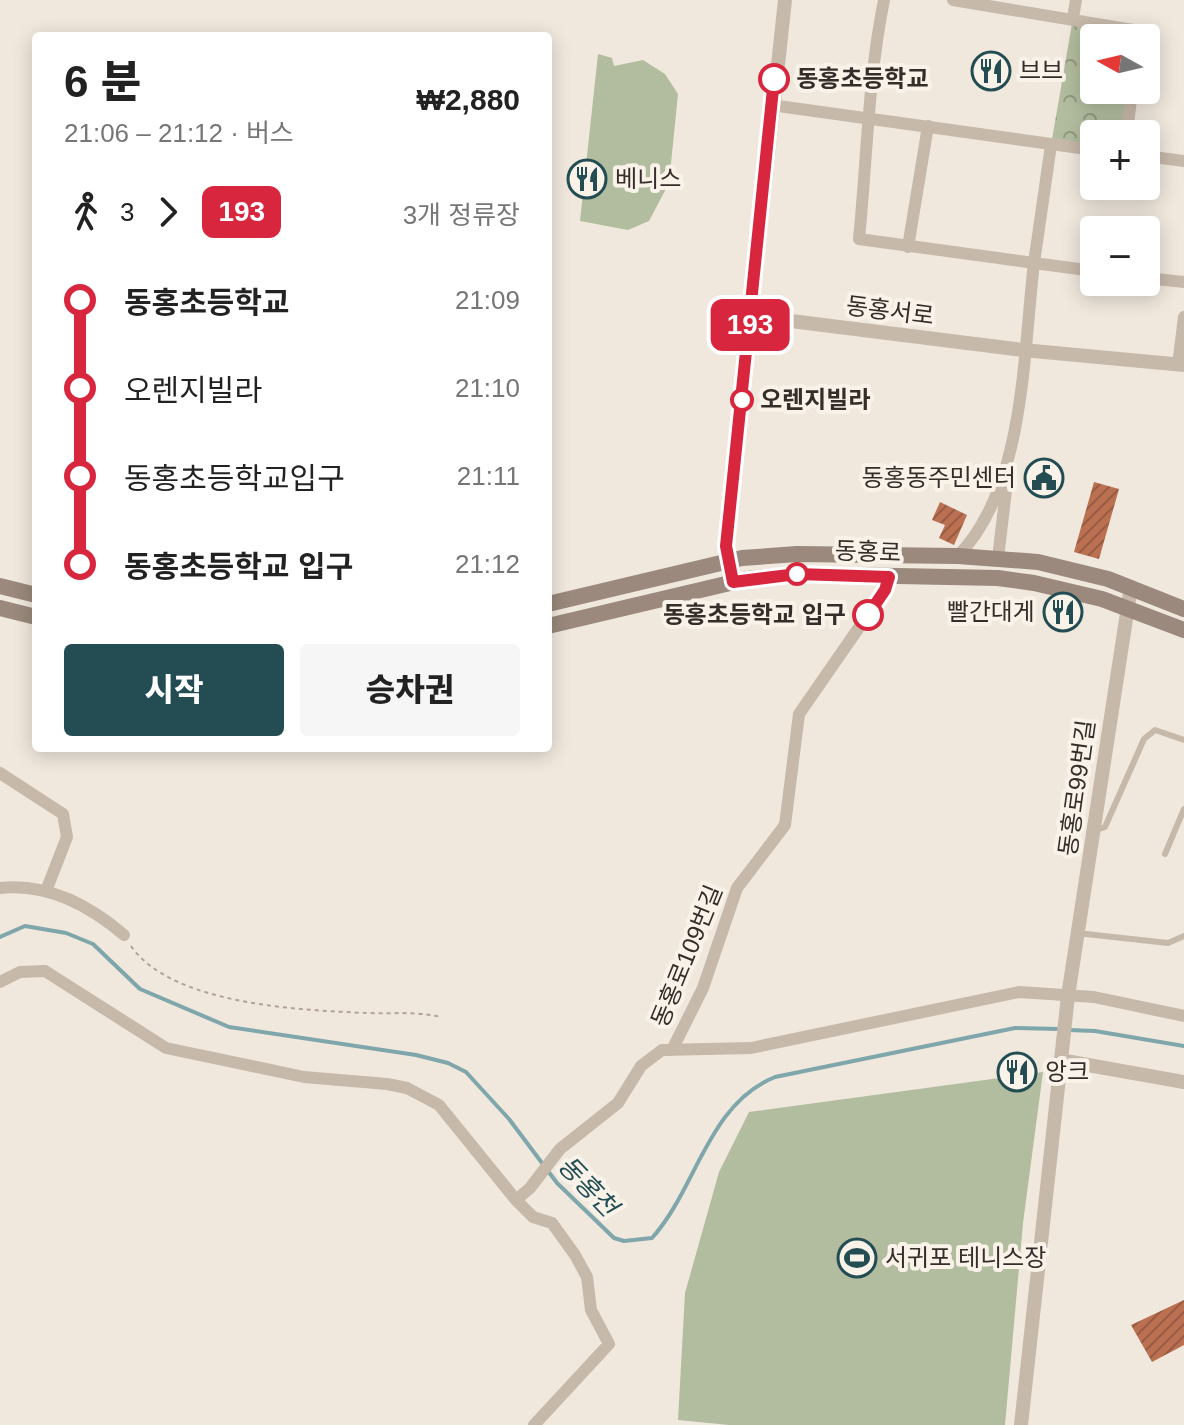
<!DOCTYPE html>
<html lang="ko">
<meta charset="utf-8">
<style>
:root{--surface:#fff;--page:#f6f6f6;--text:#222;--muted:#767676;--accent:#234d53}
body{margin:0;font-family:Arial,"Noto Sans KR",sans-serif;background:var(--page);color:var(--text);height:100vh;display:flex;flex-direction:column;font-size:30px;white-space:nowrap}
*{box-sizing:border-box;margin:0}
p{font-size:26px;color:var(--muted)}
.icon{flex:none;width:44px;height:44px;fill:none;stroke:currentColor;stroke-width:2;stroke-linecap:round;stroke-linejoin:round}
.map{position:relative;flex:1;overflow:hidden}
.sheet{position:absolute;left:32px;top:32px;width:520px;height:720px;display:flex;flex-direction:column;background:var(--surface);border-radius:8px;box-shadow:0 4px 20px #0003}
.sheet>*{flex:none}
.badge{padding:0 16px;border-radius:12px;font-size:28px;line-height:52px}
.needle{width:52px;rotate:278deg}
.controls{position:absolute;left:1080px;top:24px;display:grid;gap:16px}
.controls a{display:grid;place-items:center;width:80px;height:80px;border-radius:8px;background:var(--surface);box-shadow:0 4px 20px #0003;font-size:40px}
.map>.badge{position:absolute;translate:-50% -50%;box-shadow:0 0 0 4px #fff}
.legs{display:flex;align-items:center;gap:12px;height:88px;padding:0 32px;font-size:26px}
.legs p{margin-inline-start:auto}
.overview{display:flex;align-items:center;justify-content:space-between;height:136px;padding:0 32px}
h1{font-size:44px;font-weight:800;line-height:60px}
.primary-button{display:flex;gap:16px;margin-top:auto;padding:16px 32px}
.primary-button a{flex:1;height:92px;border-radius:8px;background:var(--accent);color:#fff;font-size:32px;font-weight:800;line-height:92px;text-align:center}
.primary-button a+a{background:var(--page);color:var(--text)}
ul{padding:0 32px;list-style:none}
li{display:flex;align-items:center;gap:28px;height:88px;font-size:30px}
li i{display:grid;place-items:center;width:12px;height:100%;margin:0 10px;background:currentColor}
li i::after{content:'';width:20px;height:20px;margin:-10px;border:6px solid;border-radius:50%;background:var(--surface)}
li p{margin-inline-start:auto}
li:first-child i{background:linear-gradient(#0000 50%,currentColor 0)}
li:last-child i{background:linear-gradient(currentColor 50%,#0000 0)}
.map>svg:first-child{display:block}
.park{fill:url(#park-crowns)}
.garden{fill:#b2bd9f}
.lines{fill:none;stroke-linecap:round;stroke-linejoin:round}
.stream{stroke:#7fa6aa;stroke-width:4}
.building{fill:url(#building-hatch)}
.path{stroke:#b2a395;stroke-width:2;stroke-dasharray:4 4;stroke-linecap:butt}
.service{stroke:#c7b9aa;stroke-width:6}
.minor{stroke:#c7b9aa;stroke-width:12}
.tertiary{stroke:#c7b9aa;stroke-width:14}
.secondary{stroke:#9a897c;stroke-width:16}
.line-1-casing{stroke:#fff;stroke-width:18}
.line-1{stroke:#d7263d;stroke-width:12}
.stop-1-dot{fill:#fff;stroke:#d7263d;stroke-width:4}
.labels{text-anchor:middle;stroke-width:8;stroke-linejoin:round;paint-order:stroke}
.poi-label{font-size:24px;fill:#352d29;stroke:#f8f2e9;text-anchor:start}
.stop-label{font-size:24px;font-weight:bold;fill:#352d29;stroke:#f8f2e9;text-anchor:start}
.street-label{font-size:24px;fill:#352d29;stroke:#f8f2e9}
.water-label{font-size:26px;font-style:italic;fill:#234d53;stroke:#f8f2e9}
</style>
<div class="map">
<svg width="1184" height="1425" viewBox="0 0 1184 1425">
<defs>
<pattern id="park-crowns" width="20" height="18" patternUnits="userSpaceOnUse" patternTransform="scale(2)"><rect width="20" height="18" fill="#b2bd9f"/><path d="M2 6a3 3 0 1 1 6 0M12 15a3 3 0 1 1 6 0" fill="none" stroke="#929a82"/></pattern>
<pattern id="building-hatch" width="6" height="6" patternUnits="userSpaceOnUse" patternTransform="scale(2)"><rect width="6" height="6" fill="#ba7051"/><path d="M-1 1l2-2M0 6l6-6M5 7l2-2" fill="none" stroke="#985c43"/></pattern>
</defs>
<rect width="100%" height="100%" fill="#f0e8dd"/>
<!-- park -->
<path class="park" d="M 1073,18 L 1139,31 L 1138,38 L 1094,38 L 1094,90 L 1132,90 L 1127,134 L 1094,134 L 1094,150 L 1051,145 Z"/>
<!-- garden -->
<path class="garden" d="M 598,54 L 612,58 L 614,66 L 643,60 L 665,74 L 678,94 L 669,183 L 649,221 L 628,230 L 580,221 Z
M 1043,1072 L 1023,1223 L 1005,1425 L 729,1425 L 678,1420 L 685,1293 L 719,1172 L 749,1112 Z"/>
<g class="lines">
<!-- stream -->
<path class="stream" d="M 0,937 L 25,926 L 66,933 L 93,944 L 140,989 L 229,1027 L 416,1055 L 448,1063 L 466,1072 L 509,1119 L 557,1183 L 614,1238 L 624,1241 L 652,1238 C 697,1188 707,1105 775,1077 L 1015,1028 L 1060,1029
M 1069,1030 L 1095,1031 L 1184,1046"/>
</g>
<!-- building -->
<path class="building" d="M 1094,482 L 1119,489 L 1099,559 L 1074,552 Z
M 940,502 L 967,515 L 954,545 L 939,538 L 945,525 L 932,520 Z
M 1184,1300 L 1184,1345 L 1152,1362 L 1131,1325 Z"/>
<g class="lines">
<!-- path -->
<path class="path" d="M 131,946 C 172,1005 300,1010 367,1013 C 393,1014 416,1011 441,1017"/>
<!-- service -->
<path class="service" d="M 1096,830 L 1105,827 L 1144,739 L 1155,730 L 1184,740
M 1165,854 L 1184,809
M 1077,933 L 1168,943 L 1184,936"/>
<!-- minor -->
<path class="minor" d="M 884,0 C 868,79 867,159 859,239 L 1034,263 L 1051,145
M 953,0 L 1139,31 L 1138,38
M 1073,18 L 1076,0
M 771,105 L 1094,150
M 1127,134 L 1132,90
M 1146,156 L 1184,161
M 908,247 L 928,126
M 1146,278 L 1184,282
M 1178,365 L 1184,317
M 958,556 C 1025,487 1023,355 1034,263 L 1094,271
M 998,558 L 1008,474
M 0,773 L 63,814 L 67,837 L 46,891
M 0,888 C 47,883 89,905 124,935
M 0,982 L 20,972 L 45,971 L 166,1048 L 304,1077 L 387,1084 L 407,1088 L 439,1105 L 516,1200 L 533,1217 L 552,1223 L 575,1255 L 587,1277 L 591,1310 L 609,1344 L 534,1425
M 672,1050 L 703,988 L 737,888 L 785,825 L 799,714 L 885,590 L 889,577
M 516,1200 L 530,1188 L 560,1149 L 618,1103 L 641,1066 L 662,1050 L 751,1048 L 1019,992 L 1094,997 L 1184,1016"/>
<!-- tertiary -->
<path class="tertiary" d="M 751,316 L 1023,350 L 1184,365
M 733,582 L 726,546 L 785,0
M 1060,1060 L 1184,1082
M 1021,1425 L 1068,996 L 1131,587"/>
<!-- secondary -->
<path class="secondary" d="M 0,586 L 36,595
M 548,604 L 742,558 L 797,554 L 958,556 L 1038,562 L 1108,579 L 1184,609
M 0,608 L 36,617
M 548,626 L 747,579 L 797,574 L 998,578 L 1034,583 L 1102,599 L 1184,630"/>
</g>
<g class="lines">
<!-- line-1 casing -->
<g class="line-1-casing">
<path id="line-1" d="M 774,79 L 726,546 L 733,582 L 797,574 L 889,577 L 885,590 L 868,615"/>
</g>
<!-- line-1 -->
<use href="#line-1" class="line-1"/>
</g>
<!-- icons -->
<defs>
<g id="restaurant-ring" transform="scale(2)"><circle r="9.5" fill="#f8f2e9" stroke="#234d53" stroke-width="1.5"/><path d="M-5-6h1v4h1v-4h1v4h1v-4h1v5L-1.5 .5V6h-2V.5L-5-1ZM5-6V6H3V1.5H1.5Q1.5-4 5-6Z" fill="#234d53"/></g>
<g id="civic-ring" transform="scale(2)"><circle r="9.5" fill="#f8f2e9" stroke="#234d53" stroke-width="1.5"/><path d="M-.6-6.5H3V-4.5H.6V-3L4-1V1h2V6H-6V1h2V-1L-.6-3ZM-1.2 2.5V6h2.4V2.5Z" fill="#234d53"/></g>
<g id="stadium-ring" transform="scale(2)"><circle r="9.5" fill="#f8f2e9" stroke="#234d53" stroke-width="1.5"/><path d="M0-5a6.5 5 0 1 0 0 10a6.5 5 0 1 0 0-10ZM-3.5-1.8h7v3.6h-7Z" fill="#234d53"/></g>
</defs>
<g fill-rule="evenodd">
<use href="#restaurant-ring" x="991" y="71"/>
<use href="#restaurant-ring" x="587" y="179"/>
<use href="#civic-ring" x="1044" y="478"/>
<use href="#restaurant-ring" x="1063" y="612"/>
<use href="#restaurant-ring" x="1017" y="1072"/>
<use href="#stadium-ring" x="857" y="1258"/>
</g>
<!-- markers -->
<g class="stop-1-dot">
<circle cx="774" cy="79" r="14"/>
<circle cx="742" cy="400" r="10"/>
<circle cx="797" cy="574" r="10"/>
<circle cx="868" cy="615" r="14"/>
</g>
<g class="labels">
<!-- poi labels -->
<g class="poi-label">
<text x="1019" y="79">브브</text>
<text x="615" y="187">베니스</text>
<text x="1016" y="486" text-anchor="end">동홍동주민센터</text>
<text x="1035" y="620" text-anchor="end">빨간대게</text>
<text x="1045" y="1080">앙크</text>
<text x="885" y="1266">서귀포 테니스장</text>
</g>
<!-- stop labels -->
<g class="stop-label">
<text x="796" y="87">동홍초등학교</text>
<text x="760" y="408">오렌지빌라</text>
<text x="846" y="623" text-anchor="end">동홍초등학교 입구</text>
</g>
<!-- street labels -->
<g class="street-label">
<text transform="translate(890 311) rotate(7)" y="8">동홍서로</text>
<text transform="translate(868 552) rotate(2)" y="8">동홍로</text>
<text transform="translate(1077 788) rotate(-82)" y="8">동홍로99번길</text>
<text transform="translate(687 956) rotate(-68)" y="8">동홍로109번길</text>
</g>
<!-- water labels -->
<g class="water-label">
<text transform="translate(588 1186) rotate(46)" y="9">동홍천</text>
</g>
</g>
</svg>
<div class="controls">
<a><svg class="needle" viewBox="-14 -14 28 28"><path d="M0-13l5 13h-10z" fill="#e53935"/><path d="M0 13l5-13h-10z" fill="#767676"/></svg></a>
<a>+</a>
<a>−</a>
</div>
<b class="badge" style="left:750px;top:325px;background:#d7263d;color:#fff">193</b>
<section class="sheet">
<div class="overview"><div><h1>6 분</h1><p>21:06 – 21:12 · 버스</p></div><b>₩2,880</b></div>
<div class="legs"><svg class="icon" aria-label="walk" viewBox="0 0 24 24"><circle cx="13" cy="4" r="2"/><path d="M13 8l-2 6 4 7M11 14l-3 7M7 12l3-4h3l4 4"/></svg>3<svg class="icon" aria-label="forward" viewBox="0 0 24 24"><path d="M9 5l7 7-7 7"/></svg><b class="badge" style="background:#d7263d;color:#fff">193</b><p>3개 정류장</p></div>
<ul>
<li><i style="color:#d7263d"></i><b>동홍초등학교</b><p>21:09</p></li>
<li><i style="color:#d7263d"></i><span>오렌지빌라</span><p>21:10</p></li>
<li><i style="color:#d7263d"></i><span>동홍초등학교입구</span><p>21:11</p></li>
<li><i style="color:#d7263d"></i><b>동홍초등학교 입구</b><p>21:12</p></li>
</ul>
<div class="primary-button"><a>시작</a><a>승차권</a></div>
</section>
</div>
